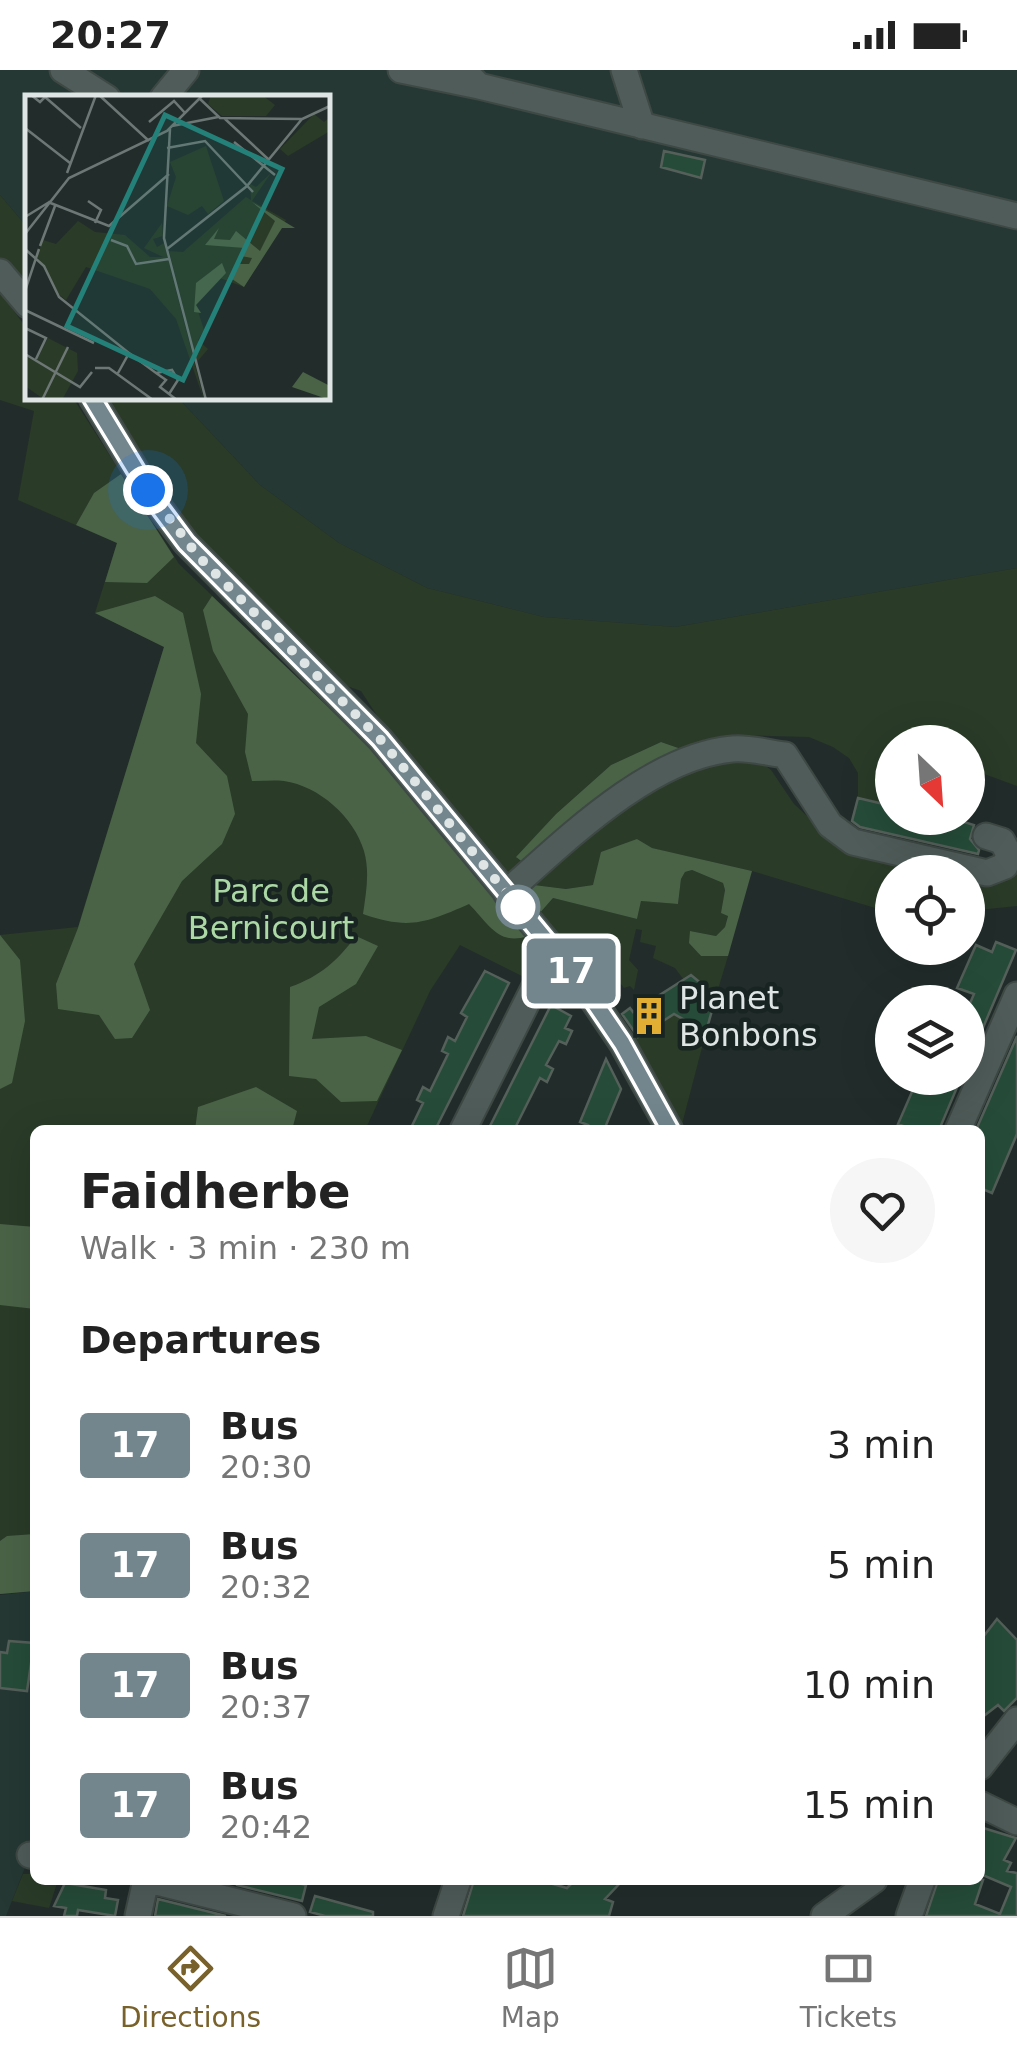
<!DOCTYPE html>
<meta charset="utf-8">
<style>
:root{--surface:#fff;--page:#f6f6f6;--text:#222;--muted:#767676;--line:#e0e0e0;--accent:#78612a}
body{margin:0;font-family:"DejaVu Sans",sans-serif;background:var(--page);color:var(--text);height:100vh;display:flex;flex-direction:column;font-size:38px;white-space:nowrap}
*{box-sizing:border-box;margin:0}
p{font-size:32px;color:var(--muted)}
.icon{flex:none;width:55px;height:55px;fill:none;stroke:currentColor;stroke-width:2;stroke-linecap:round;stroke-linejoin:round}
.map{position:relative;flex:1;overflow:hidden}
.sheet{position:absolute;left:30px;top:1055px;width:955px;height:760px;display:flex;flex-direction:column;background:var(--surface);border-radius:15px;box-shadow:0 10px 40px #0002}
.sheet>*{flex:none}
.badge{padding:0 20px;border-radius:8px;font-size:35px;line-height:65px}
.needle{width:65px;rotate:155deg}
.controls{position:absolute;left:875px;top:655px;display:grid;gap:20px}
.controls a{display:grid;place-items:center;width:110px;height:110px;border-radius:50%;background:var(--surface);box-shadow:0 10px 40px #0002;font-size:50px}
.you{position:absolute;width:50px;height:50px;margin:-25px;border:8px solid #fff;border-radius:50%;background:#1a73e8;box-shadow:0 0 0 15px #1a73e833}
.map>.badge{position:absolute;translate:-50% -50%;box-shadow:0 0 0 5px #fff}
h2{padding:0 50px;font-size:38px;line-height:90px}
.round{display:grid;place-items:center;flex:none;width:105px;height:105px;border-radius:52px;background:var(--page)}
.summary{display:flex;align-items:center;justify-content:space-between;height:170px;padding:0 50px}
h1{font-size:48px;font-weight:600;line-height:75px}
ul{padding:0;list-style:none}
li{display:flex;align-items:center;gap:30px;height:120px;padding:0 50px}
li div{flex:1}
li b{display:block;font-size:38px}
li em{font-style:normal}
li .badge{min-width:110px;font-weight:700;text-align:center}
.status{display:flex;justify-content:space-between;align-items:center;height:70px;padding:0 50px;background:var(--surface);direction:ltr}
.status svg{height:28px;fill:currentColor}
.tabs{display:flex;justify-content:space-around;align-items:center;height:140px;border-top:2px solid var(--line);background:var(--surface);font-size:28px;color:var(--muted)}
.tabs a{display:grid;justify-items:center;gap:5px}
.tabs .current{color:var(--accent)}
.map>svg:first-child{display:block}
.built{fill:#253834}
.green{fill:#2a3b28}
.forest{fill:#4a6347}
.building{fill:#264c39;stroke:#55605a;stroke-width:2.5}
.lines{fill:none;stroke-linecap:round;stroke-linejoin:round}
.minor-casing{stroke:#3e4845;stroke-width:29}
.minor{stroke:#4f5c59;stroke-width:25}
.line-casing{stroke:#fff;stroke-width:22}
.line{stroke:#73868d;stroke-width:15}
.walk{stroke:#dee5e4;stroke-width:10;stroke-dasharray:0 18}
.stop-dot{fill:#fff;stroke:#73868d;stroke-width:5}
.labels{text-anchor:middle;stroke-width:9;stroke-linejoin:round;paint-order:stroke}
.park-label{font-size:32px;fill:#abd8a5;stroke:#182421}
.poi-label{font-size:32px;fill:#dee5e4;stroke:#182421;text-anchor:start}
.inset-road{fill:none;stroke:#6d7775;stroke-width:2.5}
.view{fill:#24817a;fill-opacity:0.15;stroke:#24817a;stroke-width:5}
.inset-edge{fill:none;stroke:#dee5e4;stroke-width:5}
</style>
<div class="status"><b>20:27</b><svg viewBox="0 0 49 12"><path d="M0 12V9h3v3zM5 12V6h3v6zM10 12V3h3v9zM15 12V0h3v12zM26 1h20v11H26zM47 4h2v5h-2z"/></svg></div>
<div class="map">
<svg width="1017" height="1846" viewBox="0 0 1017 1846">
<rect width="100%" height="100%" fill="#222d2b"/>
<!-- built -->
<path class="built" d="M 0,0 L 1017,0 L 1017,498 L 675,557 L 544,547 L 427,518 L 339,473 L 260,415 L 178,328 L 328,328 L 328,28 L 28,28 L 27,157 L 0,125 Z
M 35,1521 L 35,1772 L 6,1846 L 0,1846 L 0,1525 Z"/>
<!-- green -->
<path class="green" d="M 0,125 L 27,157 L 27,222 L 0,188 Z
M 0,222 L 27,259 L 28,328 L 73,328 L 179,494 L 371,678 L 537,877 L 522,906 L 460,875 L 430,921 L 365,1060 L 35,1060 L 35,1521 L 0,1524 L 0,865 L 78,857 L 164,577 L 95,543 L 117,473 L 18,430 L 34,341 L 0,330 Z
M 106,328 L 178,328 L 260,415 L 339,473 L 427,518 L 544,547 L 675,557 L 1017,498 L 1017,716 L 968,698 L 968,672 L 892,672 L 892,736 L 858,728 L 858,703 L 849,688 L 833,677 L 809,667 L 733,665 L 690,682 L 661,672 L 611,695 L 556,744 L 517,788 L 530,798 L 517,804 L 506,802 L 378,647 L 361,621 L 342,614 L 230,507 L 165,429 Z
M 728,685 L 760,691 L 771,700 L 794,734 L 820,758 L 956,802 L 892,802 L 892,843 L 752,801 L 651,778 L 637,769 L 593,815 L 566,819 L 525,814 L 658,711 Z
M 1017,796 L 1017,836 L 968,841 L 968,805 Z
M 692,800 L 723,813 L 725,820 L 722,843 L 728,845 L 725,857 L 716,866 L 690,861 L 700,886 L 728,886 L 716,926 L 687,951 L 706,962 L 682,1054 L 633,970 L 676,942 L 698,914 L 693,905 L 684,910 L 675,898 L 653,888 L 656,876 L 640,872 L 642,860 L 636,859 L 629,890 L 638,900 L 634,920 L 630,916 L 624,918 L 615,906 L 599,918 L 539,844 L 553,828 L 637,849 L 641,831 L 678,834 L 681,809 L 685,802 Z
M 23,1804 L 35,1804 L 35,1810 L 58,1810 L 49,1838 L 12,1831 Z"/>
<!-- forest -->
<path class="forest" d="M 121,404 L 174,487 L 147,513 L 105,512 L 117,473 L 76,455 L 94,423 Z
M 155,526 L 183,543 L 201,624 L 196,673 L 227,706 L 235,744 L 222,774 L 182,811 L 134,894 L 150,940 L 132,968 L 115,969 L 99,945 L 58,939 L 56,914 L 78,858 L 164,577 L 95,543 Z
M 212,526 L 371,678 L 528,866 C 498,876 489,854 469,834 C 426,853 409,860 363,844 C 366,823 370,802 364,781 C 354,747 319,716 284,711 C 274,710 263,711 252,711 L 245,682 L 248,644 L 213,581 L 203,540 Z
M 661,672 L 690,682 L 530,798 L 516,787 L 556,744 L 611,695 Z
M 637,769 L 652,778 L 752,801 L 728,886 L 701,886 L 689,873 L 690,861 L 716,866 L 725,857 L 728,846 L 721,843 L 725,820 L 723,813 L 692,800 L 685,802 L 681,809 L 678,834 L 641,831 L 637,849 L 553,828 L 539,844 L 521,824 L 534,815 L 566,819 L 593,815 L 601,782 Z
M 0,865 L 20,890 L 25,951 L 12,1013 L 0,1019 Z
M 356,866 L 378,876 L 356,914 L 319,937 L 312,969 L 366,966 L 402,980 L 377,1031 L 341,1032 L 316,1009 L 289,1006 L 290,917 C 321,906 337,891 356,866 Z
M 256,1017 L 297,1041 L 292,1060 L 195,1060 L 198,1037 Z
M 0,1154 L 35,1157 L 35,1239 L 0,1235 Z
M 35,1464 L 35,1521 L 0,1524 L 0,1471 L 7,1466 Z"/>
<!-- building -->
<path class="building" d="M 664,81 L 705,90 L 701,108 L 661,97 Z
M 858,728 L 892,736 L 892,748 L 951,748 L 974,755 L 970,769 L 979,780 L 978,784 L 860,757 L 852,751 Z
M 996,872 L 1016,880 L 968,993 L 968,938 L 974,924 L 957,918 L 976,875 L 992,882 Z
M 485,901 L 509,913 L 435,1060 L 410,1060 L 423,1033 L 417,1030 L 423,1017 L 430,1021 L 448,984 L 442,981 L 448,967 L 455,971 L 467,947 L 461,943 Z
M 691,905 L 716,926 L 706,962 L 674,944 L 638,967 L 622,944 L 630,938 L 633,942 Z
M 551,935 L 571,946 L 565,958 L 572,961 L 566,974 L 559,971 L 546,995 L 553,999 L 547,1012 L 540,1008 L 514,1060 L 488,1060 Z
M 1017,966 L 1017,1064 L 992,1123 L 980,1118 L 980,1060 L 976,1060 Z
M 606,989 L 621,1019 L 604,1060 L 586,1060 L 588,1055 L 580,1052 Z
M 918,1008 L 940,1008 L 958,1015 L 939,1060 L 913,1060 L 898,1054 Z
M 997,1549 L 1017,1570 L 1017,1628 L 1004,1641 L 998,1635 L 980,1649 L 980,1571 Z
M 9,1571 L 34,1573 L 27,1621 L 0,1618 L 0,1582 L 7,1583 Z
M 980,1757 L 1016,1768 L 1004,1790 L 1011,1793 L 1007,1801 L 1017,1803 L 1017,1846 L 926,1846 L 938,1810 L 983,1810 L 975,1834 L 1000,1844 L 1011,1817 L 980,1804 Z
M 237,1810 L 284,1810 L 306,1815 L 302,1831 L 237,1815 Z
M 474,1810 L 539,1810 L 567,1818 L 575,1810 L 623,1810 L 605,1829 L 613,1832 L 609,1846 L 463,1846 Z
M 65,1813 L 106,1820 L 105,1828 L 118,1830 L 115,1846 L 78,1840 L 77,1846 L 64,1846 L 66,1838 L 54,1836 Z
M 315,1826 L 373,1842 L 373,1846 L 325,1846 L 310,1842 Z
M 158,1829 L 226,1846 L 155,1846 Z"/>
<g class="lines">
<!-- minor casing -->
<g class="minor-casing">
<path id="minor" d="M 63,0 L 107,28
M 401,0 L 479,16
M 467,0 L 468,5 L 479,16 L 1017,146
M 624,0 L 642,56
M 163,28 L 186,0
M 0,202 L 28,235
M 92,328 L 154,430 L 186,473 L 380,669 L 582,914 L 622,973 L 670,1060
M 506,823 C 566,770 649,687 732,679 C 748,677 768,683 785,685 L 830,755 L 853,772 L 987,803 L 1005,796 L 1009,784 L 1002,771 L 986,766
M 463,1060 L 541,904 L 560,887
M 958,1060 L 1017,925
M 980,1697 L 1017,1650
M 980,1734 L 1017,1752
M 30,1785 L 35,1786
M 149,1810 L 293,1846
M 138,1846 L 146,1810
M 446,1846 L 458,1810
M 824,1846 L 874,1810
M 909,1846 L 922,1810"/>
</g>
<!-- minor -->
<use href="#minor" class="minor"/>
</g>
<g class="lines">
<!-- line casing -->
<g class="line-casing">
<path id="line" d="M 92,328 L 154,430 L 186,473 L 380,669 L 582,914 L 622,973 L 670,1060"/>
</g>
<!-- line -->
<use href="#line" class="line"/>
<!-- walk -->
<path class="walk" d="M 148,420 L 198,486 L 380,669 L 518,837"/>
</g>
<!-- icons -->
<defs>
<g id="building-bare" transform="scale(3)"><path d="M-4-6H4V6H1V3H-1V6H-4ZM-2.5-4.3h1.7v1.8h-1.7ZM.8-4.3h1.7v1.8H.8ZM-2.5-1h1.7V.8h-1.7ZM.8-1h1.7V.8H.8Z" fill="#e2af34" stroke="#182421" stroke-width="2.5" paint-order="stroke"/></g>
</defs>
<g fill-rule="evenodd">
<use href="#building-bare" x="649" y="946"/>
</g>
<!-- markers -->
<circle class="stop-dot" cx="518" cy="837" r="20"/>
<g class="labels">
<!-- park labels -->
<g class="park-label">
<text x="271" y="832">Parc de<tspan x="271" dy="37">Bernicourt</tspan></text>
</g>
<!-- poi labels -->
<g class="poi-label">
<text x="679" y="939">Planet<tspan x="679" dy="37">Bonbons</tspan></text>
</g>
</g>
<!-- overview -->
<g transform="translate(25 25)">
<rect width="305" height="305" fill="#222d2b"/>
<path d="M 186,0 L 237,0 L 250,10 L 241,21 L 197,21 L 183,9 ZM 289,19 L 299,27 L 305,22 L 305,36 L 263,61 L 255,54 ZM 181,51 L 199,106 L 183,119 L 177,111 L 163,120 L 142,111 L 151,82 L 145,67 ZM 246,78 L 227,106 L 261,125 L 219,192 L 195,183 L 171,210 L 179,235 L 173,245 L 183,254 L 172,267 L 144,156 L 158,157 L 221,102 L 226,105 L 225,89 L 231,92 ZM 53,126 L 70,137 L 100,140 L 125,162 L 138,162 L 119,153 L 137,128 L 138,141 L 128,144 L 132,152 L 139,148 L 179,305 L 151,224 L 125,194 L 61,172 L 41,205 L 32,198 L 12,161 L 18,145 L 31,149 ZM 23,243 L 52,258 L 53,276 L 37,305 L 20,305 L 0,291 L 0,261 L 11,266 Z" fill="#2a3b28"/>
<path d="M 227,107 L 270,133 L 257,133 L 219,192 L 204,182 L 211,169 L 224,169 L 227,163 L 216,161 L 220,153 L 180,150 L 194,133 L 189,144 L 205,145 L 211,136 L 235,156 L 250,126 ZM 197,168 L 201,178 L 171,210 L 176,218 L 169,217 L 171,188 ZM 278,277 L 305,291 L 305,305 L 267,292 Z" fill="#4a6347"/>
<path class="inset-road" d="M 6,0 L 15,7 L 20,2 L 56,33M 74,0 L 124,46M 174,3 L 195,23 L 277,24M 199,23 L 243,64M 124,27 L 149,6 L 160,18M 147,31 L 193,22M 0,33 L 45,68M 145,34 L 139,143 L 181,305M 209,47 L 250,80M 142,53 L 180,46 L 228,97M 42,78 L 71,0M 63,106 L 76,115 L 70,128M 23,107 L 84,131 L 144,79M 0,122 L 26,106M 0,139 L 44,83 L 142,36 L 178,0M 86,145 L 102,151 L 111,169 L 144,164M 15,151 L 30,111M 0,154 L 19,171 L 34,202 L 104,258 L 93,278M 142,154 L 222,91 L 277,24 L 305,11M 0,196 L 14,154M 0,215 L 69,248M 0,233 L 21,243 L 11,264M 104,258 L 131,278 L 147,275 L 153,285 L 144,299M 0,259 L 55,292 L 67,277M 70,273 L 84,273 L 128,305M 131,278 L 141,285 L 135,292 L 152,305M 17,305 L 43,252"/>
<path class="view" d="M 140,20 L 257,74 L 158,285 L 42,231 Z"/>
<rect width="305" height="305" class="inset-edge"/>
</g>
</svg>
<div class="controls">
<a><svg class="needle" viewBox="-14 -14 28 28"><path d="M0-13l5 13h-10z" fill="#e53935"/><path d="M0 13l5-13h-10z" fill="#767676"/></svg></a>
<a><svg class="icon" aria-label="locate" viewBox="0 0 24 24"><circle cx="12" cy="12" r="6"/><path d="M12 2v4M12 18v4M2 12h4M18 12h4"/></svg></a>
<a><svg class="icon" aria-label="layers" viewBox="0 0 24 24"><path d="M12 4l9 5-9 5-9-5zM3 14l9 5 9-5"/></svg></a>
</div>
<div class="you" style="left:148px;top:420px"></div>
<b class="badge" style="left:571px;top:901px;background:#73868d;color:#fff">17</b>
<section class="sheet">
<div class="summary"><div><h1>Faidherbe</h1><p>Walk · 3 min · 230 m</p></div><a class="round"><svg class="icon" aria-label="heart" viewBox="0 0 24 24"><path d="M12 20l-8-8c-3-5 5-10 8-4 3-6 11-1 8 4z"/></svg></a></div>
<h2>Departures</h2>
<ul>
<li><span class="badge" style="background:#73868d;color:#fff">17</span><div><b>Bus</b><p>20:30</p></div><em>3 min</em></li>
<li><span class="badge" style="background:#73868d;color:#fff">17</span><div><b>Bus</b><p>20:32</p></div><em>5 min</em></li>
<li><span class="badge" style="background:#73868d;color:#fff">17</span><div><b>Bus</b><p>20:37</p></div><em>10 min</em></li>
<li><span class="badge" style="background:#73868d;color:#fff">17</span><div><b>Bus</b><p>20:42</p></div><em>15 min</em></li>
</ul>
</section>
</div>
<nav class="tabs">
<a class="current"><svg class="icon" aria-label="directions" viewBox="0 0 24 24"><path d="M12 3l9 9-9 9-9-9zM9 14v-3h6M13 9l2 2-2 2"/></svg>Directions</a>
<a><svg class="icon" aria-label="map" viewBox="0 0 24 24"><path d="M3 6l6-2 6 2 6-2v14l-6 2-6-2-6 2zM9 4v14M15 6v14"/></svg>Map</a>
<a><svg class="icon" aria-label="tickets" viewBox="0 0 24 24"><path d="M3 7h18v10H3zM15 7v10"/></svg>Tickets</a>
</nav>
